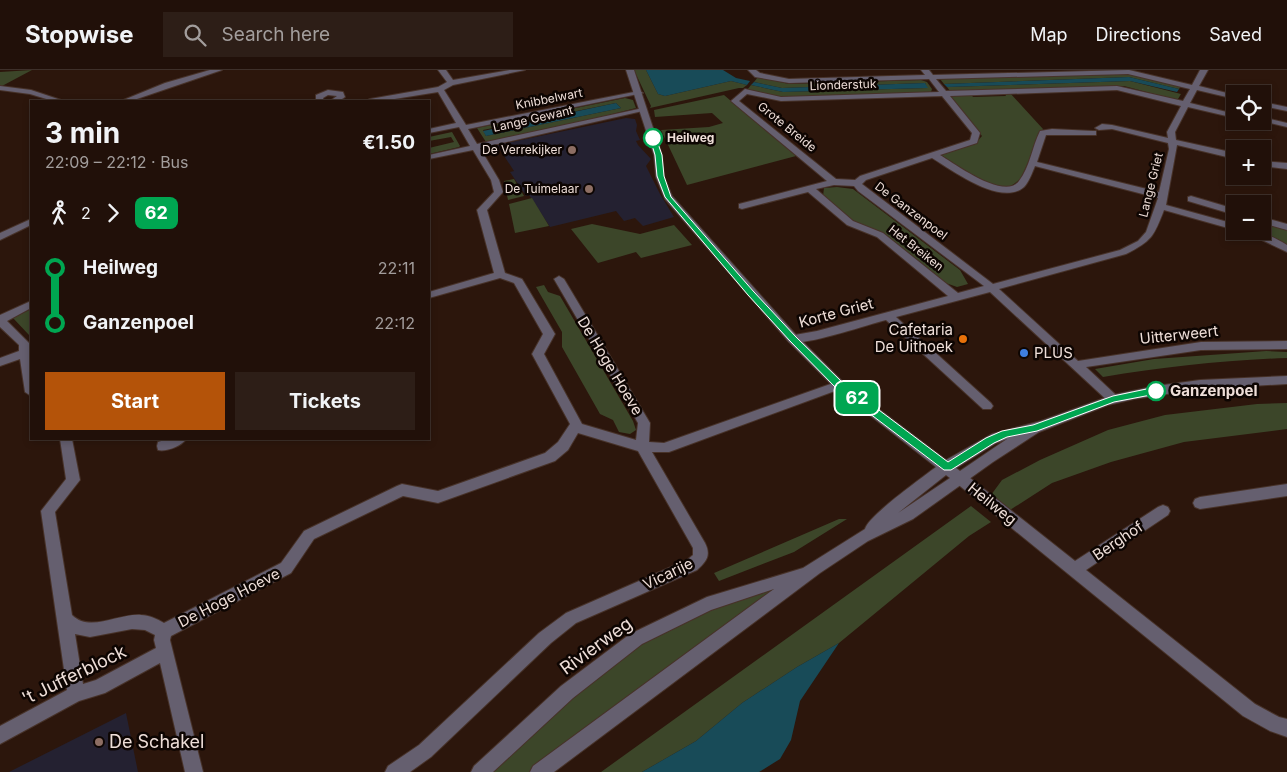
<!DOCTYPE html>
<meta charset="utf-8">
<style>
:root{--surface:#211009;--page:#2d1e17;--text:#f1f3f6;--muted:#a29d9c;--line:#3e302a;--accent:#b45309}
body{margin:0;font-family:Inter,sans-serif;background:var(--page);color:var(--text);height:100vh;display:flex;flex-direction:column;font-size:19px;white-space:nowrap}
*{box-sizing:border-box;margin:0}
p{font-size:16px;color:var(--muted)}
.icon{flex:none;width:28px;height:28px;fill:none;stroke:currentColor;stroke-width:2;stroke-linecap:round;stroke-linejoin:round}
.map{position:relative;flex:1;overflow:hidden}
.panel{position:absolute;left:30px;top:30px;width:400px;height:340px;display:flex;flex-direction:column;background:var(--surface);border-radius:0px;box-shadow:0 2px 8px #0003,0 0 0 1px var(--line)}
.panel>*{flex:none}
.badge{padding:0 10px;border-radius:8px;font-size:18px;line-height:32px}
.fabs{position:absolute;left:1226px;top:15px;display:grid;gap:10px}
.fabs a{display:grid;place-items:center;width:45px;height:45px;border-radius:0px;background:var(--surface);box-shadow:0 2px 8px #0003,0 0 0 1px var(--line);font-size:25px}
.map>.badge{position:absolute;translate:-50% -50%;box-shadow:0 0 0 2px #fff}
.legs{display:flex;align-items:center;gap:8px;height:55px;padding:0 15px;font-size:16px}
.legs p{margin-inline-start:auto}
.headline{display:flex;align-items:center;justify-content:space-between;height:85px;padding:0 15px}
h1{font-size:28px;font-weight:700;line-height:38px}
.button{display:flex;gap:10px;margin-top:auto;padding:10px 15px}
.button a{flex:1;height:58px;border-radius:0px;background:var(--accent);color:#fff;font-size:20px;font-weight:700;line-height:58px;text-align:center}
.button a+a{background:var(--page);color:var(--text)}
ul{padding:0 15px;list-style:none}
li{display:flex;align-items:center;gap:18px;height:55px;font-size:19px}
li i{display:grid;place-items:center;width:8px;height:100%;margin:0 6px;background:currentColor}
li i::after{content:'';width:12px;height:12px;margin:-6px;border:4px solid;border-radius:50%;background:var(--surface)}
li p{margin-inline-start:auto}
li:first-child i{background:linear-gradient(#0000 50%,currentColor 0)}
li:last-child i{background:linear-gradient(currentColor 50%,#0000 0)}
header{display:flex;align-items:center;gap:30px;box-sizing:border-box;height:70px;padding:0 25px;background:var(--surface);border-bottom:1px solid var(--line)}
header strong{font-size:24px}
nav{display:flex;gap:28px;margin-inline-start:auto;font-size:18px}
.search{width:350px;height:45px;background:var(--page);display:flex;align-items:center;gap:12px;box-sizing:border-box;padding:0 18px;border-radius:0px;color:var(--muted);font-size:19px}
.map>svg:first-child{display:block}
.education{fill:#242131}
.green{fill:#3c4629;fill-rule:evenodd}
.water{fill:#184b58}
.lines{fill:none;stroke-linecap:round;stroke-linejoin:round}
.minor-casing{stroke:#473229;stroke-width:2}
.tertiary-casing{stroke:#473229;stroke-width:2}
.minor{fill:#655f6f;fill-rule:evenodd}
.tertiary{fill:#655f6f;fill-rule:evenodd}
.line-1{fill:#00a651;stroke:#fff}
.stop-1-dot{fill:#fff;stroke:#00a651;stroke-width:2.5}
.education-dot{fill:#8d6e63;stroke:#0d0502;stroke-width:2}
.food-dot{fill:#e8710a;stroke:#0d0502;stroke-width:2}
.shop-dot{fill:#3f7fe0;stroke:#0d0502;stroke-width:2}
.labels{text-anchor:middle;stroke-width:5;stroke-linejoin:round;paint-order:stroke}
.far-street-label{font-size:12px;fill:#eeded8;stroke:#0d0502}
.far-stop-label{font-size:12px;font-weight:bold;fill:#eeded8;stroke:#0d0502;text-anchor:start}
.far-poi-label{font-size:12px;fill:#eeded8;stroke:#0d0502;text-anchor:end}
.street-label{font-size:15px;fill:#eeded8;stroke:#0d0502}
.poi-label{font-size:15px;fill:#eeded8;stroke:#0d0502;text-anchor:end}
.stop-label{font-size:15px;font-weight:bold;fill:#eeded8;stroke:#0d0502;text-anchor:start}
.near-street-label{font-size:18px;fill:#eeded8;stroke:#0d0502}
.near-poi-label{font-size:18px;fill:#eeded8;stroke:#0d0502;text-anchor:start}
</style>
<header>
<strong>Stopwise</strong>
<div class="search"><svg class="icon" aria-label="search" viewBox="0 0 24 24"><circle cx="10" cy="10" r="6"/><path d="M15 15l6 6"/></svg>Search here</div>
<nav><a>Map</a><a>Directions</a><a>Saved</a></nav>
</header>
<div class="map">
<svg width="1287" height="702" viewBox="0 0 1287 702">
<rect width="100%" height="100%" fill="#2c160c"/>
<!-- education -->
<path class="education" d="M 626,48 L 635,49 L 637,55 L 636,61 L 640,70 L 636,71 L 638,75 L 651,89 L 646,96 L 660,124 L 674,147 L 643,156 L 635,148 L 624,151 L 616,141 L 550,157 L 529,125 L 526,126 L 510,102 L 514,101 L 497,75 Z
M 126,643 L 138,702 L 9,702 Z"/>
<!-- green -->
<path class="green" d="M 32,0 L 2,16 L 0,16 L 0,2 Z
M 634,0 L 646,0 L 658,24 L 665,26 L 731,11 L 747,15 L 743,18 L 739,18 L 650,38 L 651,36 Z
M 1126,3 L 1181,16 L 1179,19 L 1129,7 L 944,14 L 940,9 Z
M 758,7 L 789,14 L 921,10 L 927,12 L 932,19 L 931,22 L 782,27 L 747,20 L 751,15 L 783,22 L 927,18 L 925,13 L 782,18 L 754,12 Z
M 1130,11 L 1181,24 L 1178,29 L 1173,29 L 1124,16 L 950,21 L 947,17 Z
M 970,23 L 973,27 L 1006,26 L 1005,24 L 1010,23 L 1043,59 L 1021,108 C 1016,113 1011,117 1004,118 C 988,119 956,94 941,85 L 975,74 L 982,66 L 950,26 L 950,24 Z
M 724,25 L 796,86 L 687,115 L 661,60 L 709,57 L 723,53 L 712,43 L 655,47 L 654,40 Z
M 625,28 L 633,30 L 636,38 L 565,56 L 486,72 L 477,58 ZM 616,33 L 621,38 L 486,66 L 483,60 Z
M 452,62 L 460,76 L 459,77 L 429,84 L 429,78 L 454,72 L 451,67 L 429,71 L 429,67 Z
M 514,109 L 524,126 L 508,130 L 504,111 Z
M 837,117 L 853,119 L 960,200 L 968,214 L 957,217 L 943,212 L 877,160 L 858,156 L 823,126 L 824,118 Z
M 532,128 L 549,156 L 515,163 L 509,134 Z
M 1263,152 L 1287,160 L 1287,176 L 1268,165 L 1257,161 L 1262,161 Z
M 592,154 L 640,164 L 674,155 L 692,175 L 641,188 L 636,182 L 598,193 L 571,159 Z
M 544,215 L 548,222 L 560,226 L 633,351 L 636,360 L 630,364 L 619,362 L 613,350 L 600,344 L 562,277 L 562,262 L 536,217 Z
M 31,239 L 31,264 L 29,265 L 13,248 Z
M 1266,281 L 1287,282 L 1287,288 C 1225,290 1164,297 1103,307 L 1095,299 L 1154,289 Z
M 1287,333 L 1287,359 L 1184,372 L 1111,392 L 1052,413 L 1010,440 L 991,425 L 1002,410 L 1040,390 L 1108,360 L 1165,345 L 1257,334 Z
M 971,436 L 991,452 L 969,466 L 839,573 L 797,597 L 742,633 L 696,671 L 642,702 L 601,702 Z
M 839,449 L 847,449 L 794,482 L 719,511 L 714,503 Z
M 803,506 L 533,702 L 486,702 L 639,571 L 708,538 Z"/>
<!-- water -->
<path class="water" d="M 646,0 L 723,0 L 736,8 L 750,11 L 747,15 L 731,11 L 665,26 L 658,24 Z
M 1129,7 L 1179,19 L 1177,22 L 1130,11 L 947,17 L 944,14 Z
M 754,12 L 782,18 L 925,13 L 928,18 L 783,22 L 751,15 Z
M 616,33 L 621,38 L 486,66 L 483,61 Z
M 839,573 L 800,631 L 791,670 L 780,689 L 759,702 L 642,702 L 696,671 L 742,633 L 797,597 Z"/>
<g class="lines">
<!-- minor casing -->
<g class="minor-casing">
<path id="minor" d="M 210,0 L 222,0 L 131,31 L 121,31 L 165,13 Z
M 438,0 L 446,0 L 453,10 L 510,0 L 525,0 L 453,15 L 444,20 L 466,55 L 639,21 L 643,23 L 468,59 L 477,74 L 643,38 L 647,40 L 480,78 L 499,110 L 503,122 L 487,140 L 505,203 L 522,209 L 555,264 L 544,284 L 582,354 L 636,370 L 638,353 L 554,209 L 559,206 L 564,209 L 650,353 L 649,372 L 664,373 L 839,311 L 845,315 L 843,318 L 669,382 L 652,382 L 705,473 C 711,485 707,491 697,500 L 576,553 L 551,573 L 431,687 L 410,702 L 385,702 L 388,696 L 419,675 L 539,563 L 566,543 L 687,490 L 693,485 L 693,478 L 638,381 L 578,363 L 568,380 L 555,391 L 438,433 L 403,426 L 314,469 L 291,503 L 171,566 L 170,570 L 203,702 L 185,702 L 160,593 L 105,623 L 79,631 L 0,674 L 0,656 L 67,620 L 41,441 L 66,409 L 60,369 L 72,369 L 80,410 L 55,442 L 72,545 C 90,563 119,543 141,545 C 149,545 157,549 164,553 L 281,493 L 304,461 L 397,416 L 402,414 L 438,421 L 545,383 L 558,372 L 570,354 L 532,284 L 543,264 L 514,213 L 500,208 L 429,228 L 429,222 L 494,203 L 477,140 L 494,122 L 491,110 L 473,80 L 429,89 L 429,85 L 470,76 L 459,57 L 429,63 L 429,59 L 456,53 L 438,22 L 382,31 L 366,31 L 370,29 L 438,17 L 447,12 ZM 132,559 L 145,560 L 155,565 L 154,570 L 156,578 L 96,610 L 83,614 L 75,564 L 90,567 Z
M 748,0 L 756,0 L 760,3 L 789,9 L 925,5 L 921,0 L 929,0 L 933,5 L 1129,0 L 1192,15 L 1200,0 L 1208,0 L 1199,16 L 1235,25 L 1235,29 L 1197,20 L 1190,33 L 1235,44 L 1235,48 L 1188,37 L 1175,62 L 1176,70 L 1235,83 L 1235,89 L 1177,75 L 1166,135 L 1235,154 L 1235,160 L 1164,140 C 1154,166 1152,171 1126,184 L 999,219 L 1078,291 L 1201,272 L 1287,271 L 1287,279 L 1201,280 L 1086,297 L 1117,326 L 1119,329 L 1117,332 L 1109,332 L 990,222 L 896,247 L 991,333 L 993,336 L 991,339 L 983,339 L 886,250 C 866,255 806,276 789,272 L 787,269 L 789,266 L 817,261 L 948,226 L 877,167 L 847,155 L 808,122 L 742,139 L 739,138 L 739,134 L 827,111 L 731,31 L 745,19 L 781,27 L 939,22 L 929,9 L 789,13 L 755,7 ZM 1128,4 L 1190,19 L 1183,31 L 1117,16 L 946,21 L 936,9 ZM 1117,20 L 1181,36 L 1167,62 L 1168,68 L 1112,55 L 1102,54 L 1095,58 L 1099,60 L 1112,59 L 1168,73 L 1169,79 L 1159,122 L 1037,92 L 1046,65 L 1096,65 L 1096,61 L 1093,61 L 1052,59 L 1040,61 C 1032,77 1030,97 1019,111 C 1005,131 955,94 940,85 L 977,73 L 980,63 L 950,26 ZM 747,24 L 781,31 L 942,26 L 972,63 L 970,70 L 860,106 L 855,110 L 836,109 L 739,31 ZM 932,88 C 952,100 1001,137 1024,117 C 1029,112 1032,103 1035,96 L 1158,128 L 1146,162 L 1138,171 L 1120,180 L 993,214 L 862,114 L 866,110 ZM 834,115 L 854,116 L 858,121 L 984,216 L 958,223 L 883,163 L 853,151 L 816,119 Z
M 0,16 L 31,20 L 64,31 L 53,31 L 30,24 L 0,20 Z
M 328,20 L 343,22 L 345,27 L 339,31 L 330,31 L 337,26 L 328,25 L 323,28 L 324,31 L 316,31 L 316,25 Z
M 1262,32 L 1287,37 L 1287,41 L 1262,36 Z
M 1262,47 L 1287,53 L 1287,57 L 1262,51 Z
M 1262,91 L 1287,93 L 1287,99 L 1262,96 Z
M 1191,126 L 1235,139 L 1235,145 L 1188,131 L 1188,127 Z
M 1262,147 L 1287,154 L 1287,160 L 1262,153 Z
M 31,149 L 31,155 L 0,170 L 0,163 Z
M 1243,161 C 1261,161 1272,166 1287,175 L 1287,182 Z
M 31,231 L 31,238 L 7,251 L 30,274 L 31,326 L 25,322 L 20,289 L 0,296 L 0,288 L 19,281 L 19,275 L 0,257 L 0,245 Z
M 168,369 L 186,369 C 182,376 166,382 158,380 L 157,376 L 158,372 Z
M 960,403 L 965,404 L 1075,491 L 1158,437 L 1163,435 L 1168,437 L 1170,441 L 1168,445 L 1086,500 L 1255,634 L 1279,647 L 1287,649 L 1287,667 L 1270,661 L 1243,646 L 955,412 L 953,408 L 955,404 Z
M 1287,414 L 1287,426 L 1200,439 L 1195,437 L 1193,433 L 1195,429 L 1200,427 Z"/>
</g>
<!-- tertiary casing -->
<g class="tertiary-casing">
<path id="tertiary" d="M 626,0 L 634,0 L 662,85 L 664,107 L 672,126 L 797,266 L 843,312 L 946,390 L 992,364 L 1041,351 L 1113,325 L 1156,316 L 1200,310 L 1287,306 L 1287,314 L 1200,319 L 1134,329 L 1108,335 L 1039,362 L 993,392 L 913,449 L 868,471 L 820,503 L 554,702 L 530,702 L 533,696 L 774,519 L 711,540 L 642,574 L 573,628 L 493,702 L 471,702 L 474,696 L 561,616 L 630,564 L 707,527 L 803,498 L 865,459 C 868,446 923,407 936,397 L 835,318 L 789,272 L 665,129 L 656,107 L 654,85 ZM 1007,369 L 960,401 L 956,398 L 996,373 ZM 946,405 L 950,408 L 898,443 Z"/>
</g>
<!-- minor -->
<use href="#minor" class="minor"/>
<!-- tertiary -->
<use href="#tertiary" class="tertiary"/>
</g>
<!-- line-1 -->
<path class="line-1" d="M 653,66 L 656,68 L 662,85 L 664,106 L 671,127 L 754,222 L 796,267 L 843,313 L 948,392 L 986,368 L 1002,361 L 1033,355 L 1113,326 L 1156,317 L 1161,321 L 1156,324 L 1114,332 L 1037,361 L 1007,367 L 994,373 L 951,400 L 944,400 L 836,318 L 790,271 L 748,225 L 665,127 L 657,106 L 655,85 L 650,68 Z"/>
<!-- markers -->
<g class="stop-1-dot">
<circle cx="653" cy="68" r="9"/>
<circle cx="1156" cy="321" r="9"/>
</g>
<g class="education-dot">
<circle cx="572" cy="80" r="5"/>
<circle cx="589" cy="119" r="5"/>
<circle cx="99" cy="672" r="5"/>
</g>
<circle class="food-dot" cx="963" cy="269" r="5"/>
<circle class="shop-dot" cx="1024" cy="283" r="5"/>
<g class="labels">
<!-- far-street labels -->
<g class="far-street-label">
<text transform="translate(843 15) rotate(-2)" y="4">Lionderstuk</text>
<text transform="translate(549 29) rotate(-11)" y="4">Knibbelwart</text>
<text transform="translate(533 49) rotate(-13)" y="4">Lange Gewant</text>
<text transform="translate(787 57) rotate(39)" y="4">Grote Breide</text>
<text transform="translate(1151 115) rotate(-76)" y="4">Lange Griet</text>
<text transform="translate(911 141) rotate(37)" y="4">De Ganzenpoel</text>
<text transform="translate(916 178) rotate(38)" y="4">Het Breiken</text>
</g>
<!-- far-stop labels -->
<g class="far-stop-label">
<text x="667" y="72">Heilweg</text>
</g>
<!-- far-poi labels -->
<g class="far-poi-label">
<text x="562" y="84">De Verrekijker</text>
<text x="579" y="123">De Tuimelaar</text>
</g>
<!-- street labels -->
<g class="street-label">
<text transform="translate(836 243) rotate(-15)" y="5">Korte Griet</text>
<text transform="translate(1179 265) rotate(-6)" y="5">Uitterweert</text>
<text transform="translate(610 296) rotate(59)" y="5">De Hoge Hoeve</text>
<text transform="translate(992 434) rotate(39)" y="5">Heilweg</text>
<text transform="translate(1118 471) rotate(-34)" y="5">Berghof</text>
<text transform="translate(668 504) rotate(-26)" y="5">Vicarije</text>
<text transform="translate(229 528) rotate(-27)" y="5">De Hoge Hoeve</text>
</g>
<!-- poi labels -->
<g class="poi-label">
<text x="953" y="265">Cafetaria<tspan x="953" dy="17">De Uithoek</tspan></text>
<text x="1034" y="288" text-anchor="start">PLUS</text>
</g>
<!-- stop labels -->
<g class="stop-label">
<text x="1170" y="326">Ganzenpoel</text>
</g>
<!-- near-street labels -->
<g class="near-street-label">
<text transform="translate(596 576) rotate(-36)" y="6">Rivierweg</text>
<text transform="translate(74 605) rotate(-26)" y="6">'t Jufferblock</text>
</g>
<!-- near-poi labels -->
<g class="near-poi-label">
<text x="109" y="678">De Schakel</text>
</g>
</g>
</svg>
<div class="fabs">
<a><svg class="icon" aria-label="locate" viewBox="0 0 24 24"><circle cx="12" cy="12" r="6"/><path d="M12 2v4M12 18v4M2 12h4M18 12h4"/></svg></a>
<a>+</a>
<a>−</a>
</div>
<b class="badge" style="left:857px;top:328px;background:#00a651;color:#fff">62</b>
<section class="panel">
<div class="headline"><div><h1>3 min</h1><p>22:09 – 22:12 · Bus</p></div><b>€1.50</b></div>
<div class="legs"><svg class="icon" aria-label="walk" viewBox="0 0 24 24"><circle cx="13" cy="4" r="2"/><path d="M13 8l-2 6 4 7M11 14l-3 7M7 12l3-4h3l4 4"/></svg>2<svg class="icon" aria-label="forward" viewBox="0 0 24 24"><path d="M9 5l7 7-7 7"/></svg><b class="badge" style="background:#00a651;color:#fff">62</b></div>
<ul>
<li><i style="color:#00a651"></i><b>Heilweg</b><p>22:11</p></li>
<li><i style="color:#00a651"></i><b>Ganzenpoel</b><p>22:12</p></li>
</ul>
<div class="button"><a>Start</a><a>Tickets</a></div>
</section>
</div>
